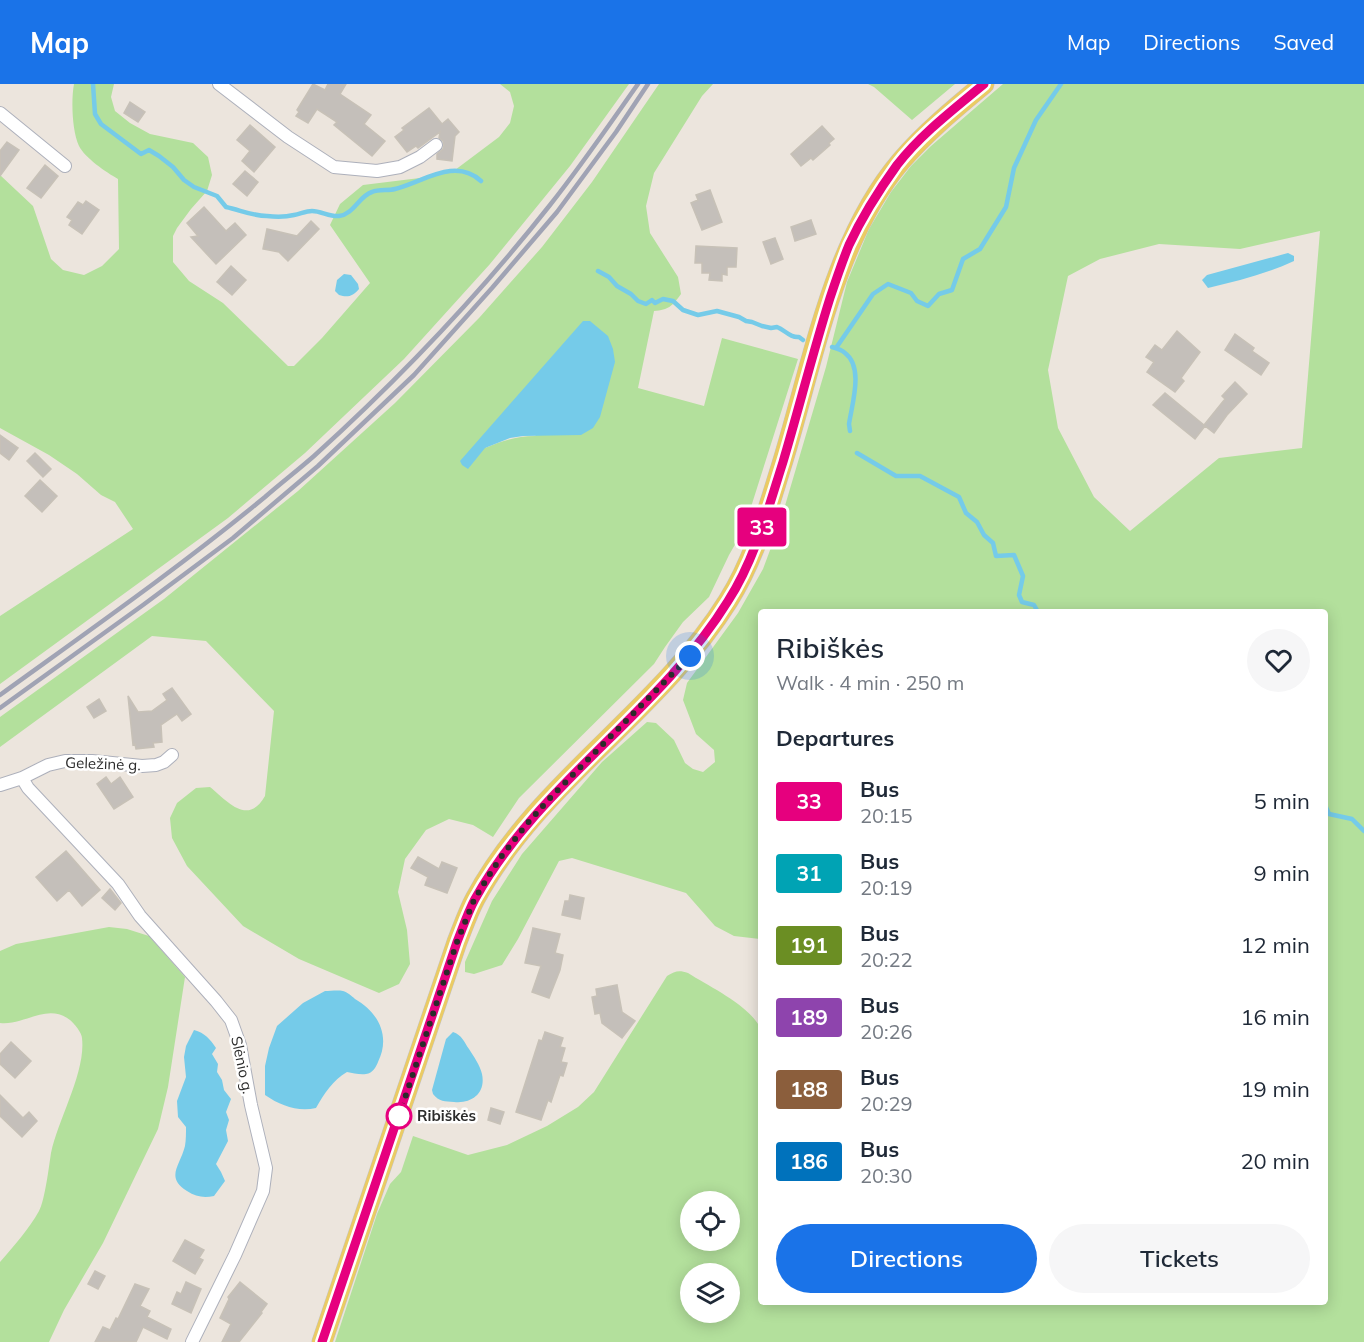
<!DOCTYPE html>
<meta charset="utf-8">
<style>
:root{--surface:#fff;--page:#f6f6f7;--text:#1f2937;--muted:#747a83;--accent:#1a73e8}
body{margin:0;font-family:Mulish,sans-serif;background:var(--page);color:var(--text);height:100vh;display:flex;flex-direction:column;font-size:22px;white-space:nowrap}
*{box-sizing:border-box;margin:0}
p{font-size:20px;color:var(--muted)}
.icon{flex:none;width:33px;height:33px;fill:none;stroke:currentColor;stroke-width:2;stroke-linecap:round;stroke-linejoin:round}
.map{position:relative;flex:1;overflow:hidden}
.details{position:absolute;left:758px;top:525px;width:570px;height:696px;display:flex;flex-direction:column;background:var(--surface);border-radius:6px;box-shadow:0 3px 15px #0003}
.details>*{flex:none}
.badge{padding:0 12px;border-radius:4px;font-size:21px;line-height:39px}
.controls{position:absolute;left:680px;top:1107px;display:grid;gap:12px}
.controls a{display:grid;place-items:center;width:60px;height:60px;border-radius:50%;background:var(--surface);box-shadow:0 3px 15px #0003;font-size:30px}
.you{position:absolute;width:30px;height:30px;margin:-15px;border:4px solid #fff;border-radius:50%;background:#1a73e8;box-shadow:0 0 0 9px #1a73e833}
.map>.badge{position:absolute;translate:-50% -50%;box-shadow:0 0 0 3px #fff}
h2{padding:0 18px;font-size:22px;line-height:54px}
.round{display:grid;place-items:center;flex:none;width:63px;height:63px;border-radius:32px;background:var(--page)}
.headline{display:flex;align-items:center;justify-content:space-between;height:102px;padding:0 18px}
h1{font-size:28px;font-weight:600;line-height:45px}
.action{display:flex;gap:12px;margin-top:auto;padding:12px 18px}
.action a{flex:1;height:69px;border-radius:36px;background:var(--accent);color:#fff;font-size:24px;font-weight:600;line-height:69px;text-align:center}
.action a+a{background:var(--page);color:var(--text)}
ul{padding:0;list-style:none}
li{display:flex;align-items:center;gap:18px;height:72px;padding:0 18px}
li div{flex:1}
li b{display:block;font-size:22px}
li em{font-style:normal}
li .badge{min-width:66px;font-weight:700;text-align:center}
header{display:flex;align-items:center;gap:36px;box-sizing:border-box;height:84px;padding:0 30px;background:var(--accent);color:#fff}
header strong{font-size:28px}
nav{display:flex;gap:33px;margin-inline-start:auto;font-size:21px}
.map>svg:first-child{display:block}
.green{fill:#b3e09c;fill-rule:evenodd}
.water{fill:#75cbe9}
.lines{fill:none;stroke-linecap:round;stroke-linejoin:round}
.stream{stroke:#75cbe9;stroke-width:4.5}
.building{fill:#c4bfba;stroke:#c7c1b7;stroke-width:1.5}
.street-casing{stroke:#adb0bb;stroke-width:14}
.primary-casing{stroke:#c4c4c4;stroke-width:21}
.street{stroke:#fff;stroke-width:12}
.primary{stroke:#ebcb63;stroke-width:20}
.rail{stroke:#a0a3b4;stroke-width:4.5}
.line-casing{stroke:#fff;stroke-width:14}
.line{stroke:#e6007e;stroke-width:9}
.walk{stroke:#2b2b2b;stroke-width:6;stroke-dasharray:0 10.8}
.stop-dot{fill:#fff;stroke:#e6007e;stroke-width:3}
.labels{text-anchor:middle;stroke-width:5;stroke-linejoin:round;paint-order:stroke}
.street-label{font-size:15px;fill:#2b2b2b;stroke:#fff}
.stop-label{font-size:15px;font-weight:bold;fill:#2b2b2b;stroke:#fff;text-anchor:start}
</style>
<header>
<strong>Map</strong>
<nav><a>Map</a><a>Directions</a><a>Saved</a></nav>
</header>
<div class="map">
<svg width="1364" height="1258" viewBox="0 0 1364 1258">
<rect width="100%" height="100%" fill="#ece5dd"/>
<!-- green -->
<path class="green" d="M 74,0 L 114,0 L 111,13 L 115,27 L 130,39 L 150,50 L 193,59 L 208,73 L 212,91 L 207,107 L 191,125 L 177,144 L 173,152 L 173,178 L 189,197 L 223,219 L 288,282 L 294,282 L 322,254 L 370,199 L 330,141 L 340,120 L 363,101 L 428,93 L 455,86 L 499,53 L 510,39 L 514,22 L 510,8 L 500,0 L 629,0 L 570,82 L 490,180 L 404,275 L 305,369 L 228,434 L 0,600 L 0,532 L 133,445 L 115,418 L 101,411 L 77,390 L 49,371 L 0,344 L 0,91 L 33,122 L 51,175 L 63,186 L 84,191 L 102,182 L 119,165 L 118,95 C 106,88 85,74 79,62 C 72,47 71,16 74,0 Z
M 659,0 L 713,0 L 702,12 L 654,89 L 646,122 L 650,149 L 678,193 L 681,210 C 672,222 669,226 654,227 L 638,304 L 704,322 L 722,254 L 798,275 L 744,445 L 729,471 L 709,513 L 683,538 L 665,563 L 654,580 L 519,714 L 493,753 L 473,741 L 449,735 L 426,746 L 405,775 L 398,808 L 407,846 L 410,880 L 399,900 L 379,909 L 299,875 L 243,842 L 187,782 L 172,754 L 170,734 L 177,719 L 196,704 L 210,703 C 228,718 248,742 265,712 L 274,627 L 206,557 L 152,552 L 0,663 L 0,633 L 164,515 L 298,407 L 395,319 L 479,234 L 542,163 L 592,98 ZM 615,278 L 535,352 C 516,352 502,357 485,364 Z
M 868,0 L 955,0 L 912,36 L 874,3 Z
M 1003,0 L 1364,0 L 1364,1258 L 335,1258 L 377,1130 L 390,1100 L 401,1088 L 413,1052 L 468,1071 L 507,1061 L 547,1042 L 578,1023 L 594,1008 L 667,892 C 675,887 679,886 688,889 C 710,903 747,920 760,943 L 760,1218 L 1324,1218 L 1324,528 L 760,528 L 760,855 L 734,852 L 715,842 L 686,809 L 572,774 L 559,777 L 518,855 L 502,881 L 474,890 L 465,888 L 465,878 L 492,817 L 522,770 L 602,678 L 647,638 L 656,639 L 674,656 L 685,679 L 693,685 L 703,688 L 715,678 L 714,666 L 696,650 L 683,616 L 687,599 L 738,529 L 763,485 L 779,442 L 826,283 L 847,198 L 869,145 L 891,108 L 911,82 L 931,62 ZM 1320,147 L 1302,364 L 1219,374 L 1130,447 L 1094,413 L 1058,344 L 1048,286 L 1068,192 L 1100,175 L 1159,160 L 1240,165 ZM 690,1118 L 729,1118 L 729,1156 L 690,1156 ZM 690,1190 L 729,1190 L 729,1228 L 690,1228 Z
M 109,843 L 127,845 L 149,852 L 185,893 L 168,1003 L 158,1045 L 103,1159 L 64,1226 L 49,1258 L 0,1258 L 0,1178 C 14,1162 29,1145 39,1127 C 45,1116 49,1082 51,1069 C 58,1035 86,988 82,954 C 82,949 74,939 70,936 C 47,918 24,942 0,939 L 0,867 L 16,860 Z"/>
<!-- water -->
<path class="water" d="M 1288,169 L 1294,172 L 1294,177 C 1266,190 1237,197 1208,204 L 1202,196 L 1207,191 Z
M 344,190 L 351,191 L 358,200 L 359,205 C 353,212 348,214 339,211 L 335,207 L 337,196 Z
M 583,237 L 590,237 L 608,252 L 613,265 L 615,278 L 600,333 L 593,344 L 581,351 L 523,352 L 510,354 L 485,364 L 468,385 L 462,381 L 460,377 Z
M 325,907 C 330,907 338,906 343,907 C 347,908 352,912 355,915 C 378,928 391,952 378,978 C 376,983 373,989 366,990 C 360,991 353,989 347,988 C 333,996 324,1010 316,1024 C 298,1028 281,1022 265,1011 L 265,982 L 269,964 L 277,942 L 303,919 Z
M 194,946 C 205,949 210,955 216,964 L 212,970 L 218,980 L 217,988 L 222,996 L 224,1006 L 231,1015 L 226,1028 L 229,1036 L 226,1046 L 228,1057 L 216,1080 L 221,1088 L 225,1097 L 214,1112 C 204,1114 196,1113 187,1107 C 165,1093 180,1082 185,1062 C 186,1056 186,1049 186,1043 L 178,1033 L 177,1017 L 186,993 L 184,973 L 186,962 Z
M 453,948 C 462,951 464,958 469,965 C 474,973 480,981 482,990 C 486,1009 472,1020 454,1018 C 445,1017 439,1018 433,1010 L 432,1006 L 446,955 Z"/>
<g class="lines">
<!-- stream -->
<path class="stream" d="M 93,0 L 95,30 L 101,40 L 141,70 L 149,66 L 159,72 L 173,83 L 184,96 L 194,103 L 217,112 L 226,123 C 240,126 253,132 267,132 C 275,133 286,133 294,131 C 300,130 306,127 312,127 C 321,127 330,133 339,132 C 354,130 359,112 372,108 C 379,105 388,107 395,105 C 423,98 455,73 481,97
M 598,187 L 609,193 L 617,202 L 631,210 L 638,217 L 646,220 L 652,216 L 655,219 L 663,215 L 673,217 L 683,226 L 698,231 L 717,227 L 739,233 L 746,237 L 752,238 L 762,242 L 771,244 L 777,243 C 785,246 790,254 799,253 L 803,256
M 832,263 C 836,264 842,266 845,269 C 864,283 852,320 849,340 L 850,347
M 836,264 L 873,210 L 888,200 L 911,209 L 917,217 L 928,222 L 939,210 L 952,206 L 963,175 L 980,165 L 1006,123 L 1014,84 L 1036,36 L 1061,0
M 857,369 L 896,392 L 920,392 L 959,413 L 966,429 L 977,438 L 984,451 L 993,459 L 996,472 L 1014,471 L 1023,492 L 1019,511 L 1022,518 L 1034,521 L 1038,528
M 1324,719 L 1329,730 L 1352,735 L 1364,747"/>
</g>
<!-- building -->
<path class="building" d="M 313,0 L 325,6 L 328,0 L 346,0 L 340,10 L 371,31 L 364,40 L 385,57 L 372,72 L 334,41 L 337,38 L 317,25 L 308,39 L 296,32 L 299,28 L 297,26 Z
M 130,18 L 145,28 L 138,38 L 124,29 Z
M 429,24 L 442,40 L 448,35 L 459,48 L 455,52 L 452,77 L 437,75 L 437,70 L 443,65 L 444,61 L 443,57 L 439,54 L 440,48 L 418,64 L 416,62 L 407,68 L 395,53 L 404,46 L 402,44 Z
M 250,41 L 275,63 L 254,88 L 242,77 L 250,67 L 237,56 Z
M 822,42 L 834,55 L 829,59 L 830,61 L 813,76 L 811,74 L 801,82 L 791,70 Z
M 7,58 L 19,66 L 0,92 L 0,67 Z
M 45,81 L 58,92 L 41,114 L 27,104 Z
M 245,87 L 258,98 L 247,112 L 233,100 Z
M 710,106 L 722,138 L 702,146 L 691,119 L 698,116 L 696,111 Z
M 86,117 L 99,126 L 82,150 L 69,141 L 72,136 L 67,133 L 78,118 L 83,121 Z
M 204,123 L 226,147 L 235,139 L 246,151 L 216,180 L 191,153 L 198,152 L 187,139 Z
M 811,136 L 816,150 L 795,157 L 791,143 Z
M 311,137 L 319,145 L 288,177 L 279,168 L 263,165 L 267,145 L 297,152 Z
M 775,154 L 783,175 L 771,180 L 763,158 Z
M 696,162 L 737,164 L 736,183 L 727,183 L 727,191 L 722,190 L 722,197 L 709,196 L 710,189 L 702,189 L 702,179 L 695,179 Z
M 231,182 L 246,196 L 232,211 L 217,198 Z
M 1177,247 L 1200,268 L 1181,294 L 1184,297 L 1175,308 L 1147,288 L 1154,278 L 1146,273 L 1155,261 L 1162,266 Z
M 1235,250 L 1254,264 L 1252,267 L 1269,279 L 1261,291 L 1225,266 Z
M 1235,298 L 1247,310 L 1227,331 L 1214,349 L 1205,342 L 1195,355 L 1153,321 L 1165,309 L 1204,341 L 1225,315 L 1222,312 Z
M 0,351 L 18,364 L 9,376 L 0,369 Z
M 35,369 L 51,385 L 43,393 L 27,377 Z
M 40,396 L 57,412 L 42,428 L 25,412 Z
M 172,604 L 191,630 L 182,637 L 177,630 L 161,641 L 162,658 L 153,659 L 154,663 L 136,665 L 135,660 L 133,661 L 128,612 L 138,628 L 152,627 L 167,616 L 163,610 Z
M 99,615 L 106,627 L 94,634 L 87,623 Z
M 106,693 L 111,700 L 120,693 L 133,713 L 114,725 L 97,700 Z
M 66,767 L 100,806 L 82,822 L 69,806 L 57,817 L 36,793 Z
M 418,773 L 439,785 L 442,778 L 457,784 L 447,809 L 425,801 L 428,793 L 411,784 Z
M 110,805 L 121,819 L 115,826 L 102,814 Z
M 570,811 L 584,814 L 580,835 L 562,831 L 565,817 L 569,817 Z
M 533,844 L 560,850 L 555,869 L 563,871 L 560,886 L 549,914 L 532,908 L 541,882 L 525,879 Z
M 617,901 L 622,928 L 635,937 L 622,954 L 602,939 L 600,929 L 595,930 L 592,913 L 597,912 L 596,905 Z
M 545,948 L 563,954 L 560,963 L 565,964 L 561,978 L 567,979 L 563,992 L 560,991 L 551,1018 L 548,1016 L 541,1036 L 516,1028 L 539,956 L 542,957 Z
M 11,958 L 31,977 L 15,994 L 0,980 L 0,970 Z
M 0,1011 L 23,1034 L 29,1028 L 37,1037 L 22,1053 L 0,1032 Z
M 491,1024 L 504,1028 L 500,1040 L 488,1036 Z
M 185,1156 L 204,1166 L 199,1174 L 203,1176 L 195,1190 L 173,1177 Z
M 95,1187 L 105,1192 L 98,1205 L 88,1200 Z
M 186,1198 L 201,1205 L 191,1229 L 172,1220 L 177,1208 L 181,1210 Z
M 240,1198 L 267,1220 L 261,1228 L 262,1229 L 239,1258 L 222,1258 L 231,1240 L 220,1234 L 229,1215 L 228,1213 Z
M 135,1200 L 149,1205 L 140,1222 L 150,1227 L 147,1233 L 171,1245 L 167,1255 L 143,1243 L 136,1258 L 95,1258 L 103,1243 L 110,1246 L 116,1234 L 118,1235 Z"/>
<g class="lines">
<!-- street casing -->
<g class="street-casing">
<path id="street" d="M 219,0 L 288,53 L 334,83 L 377,87 L 400,83 L 420,73 L 436,61
M 0,29 L 65,82
M 22,694 L 28,704 L 118,800 L 140,832 L 216,917 L 231,936 L 240,961 L 251,1021 L 266,1084 L 263,1107 L 235,1171 L 192,1258
M 0,701 L 22,694 L 48,681 L 65,677 L 92,677 L 142,682 L 156,681 L 164,678 L 172,671"/>
</g>
<!-- primary casing -->
<g class="primary-casing">
<path id="primary" d="M 322,1258 L 457,858 C 463,843 468,828 475,815 C 538,698 659,628 728,517 C 754,476 767,428 781,383 C 812,284 832,158 901,77 C 925,49 955,24 984,0"/>
</g>
<!-- street -->
<use href="#street" class="street"/>
<!-- primary -->
<use href="#primary" class="primary"/>
<!-- rail -->
<path class="rail" d="M 0,611 C 90,546 180,483 265,413 C 281,399 298,386 314,372 C 399,295 479,211 550,121 C 581,82 609,41 638,0
M 0,624 L 143,521 L 233,454 L 318,382 L 414,291 L 492,204 L 557,128 L 616,48 L 648,0"/>
</g>
<g class="lines">
<!-- line casing -->
<g class="line-casing">
<path id="line" d="M 322,1258 L 457,858 C 463,843 468,828 475,815 C 539,699 659,629 728,517 C 755,475 768,425 783,378 C 799,324 813,268 830,214 C 836,196 842,178 849,161 C 862,133 879,106 897,81 C 921,50 954,25 984,0"/>
</g>
<!-- line -->
<use href="#line" class="line"/>
<!-- walk -->
<path class="walk" d="M 399,1032 L 457,858 L 474,816 L 486,796 L 501,773 L 526,741 L 551,713 L 690,572"/>
</g>
<!-- markers -->
<circle class="stop-dot" cx="399" cy="1032" r="12"/>
<g class="labels">
<!-- street labels -->
<g class="street-label">
<text transform="translate(103 680) rotate(2)" y="5">Geležinė g.</text>
<text transform="translate(242 981) rotate(78)" y="5">Slėnio g.</text>
</g>
<!-- stop labels -->
<g class="stop-label">
<text x="417" y="1037">Ribiškės</text>
</g>
</g>
</svg>
<div class="controls">
<a><svg class="icon" aria-label="locate" viewBox="0 0 24 24"><circle cx="12" cy="12" r="6"/><path d="M12 2v4M12 18v4M2 12h4M18 12h4"/></svg></a>
<a><svg class="icon" aria-label="layers" viewBox="0 0 24 24"><path d="M12 4l9 5-9 5-9-5zM3 14l9 5 9-5"/></svg></a>
</div>
<div class="you" style="left:690px;top:572px"></div>
<b class="badge" style="left:762px;top:443px;background:#e6007e;color:#fff">33</b>
<section class="details">
<div class="headline"><div><h1>Ribiškės</h1><p>Walk · 4 min · 250 m</p></div><a class="round"><svg class="icon" aria-label="heart" viewBox="0 0 24 24"><path d="M12 20l-8-8c-3-5 5-10 8-4 3-6 11-1 8 4z"/></svg></a></div>
<h2>Departures</h2>
<ul>
<li><span class="badge" style="background:#e6007e;color:#fff">33</span><div><b>Bus</b><p>20:15</p></div><em>5 min</em></li>
<li><span class="badge" style="background:#00a3b4;color:#fff">31</span><div><b>Bus</b><p>20:19</p></div><em>9 min</em></li>
<li><span class="badge" style="background:#6b8e23;color:#fff">191</span><div><b>Bus</b><p>20:22</p></div><em>12 min</em></li>
<li><span class="badge" style="background:#8e44ad;color:#fff">189</span><div><b>Bus</b><p>20:26</p></div><em>16 min</em></li>
<li><span class="badge" style="background:#8b5e3c;color:#fff">188</span><div><b>Bus</b><p>20:29</p></div><em>19 min</em></li>
<li><span class="badge" style="background:#0072bc;color:#fff">186</span><div><b>Bus</b><p>20:30</p></div><em>20 min</em></li>
</ul>
<div class="action"><a>Directions</a><a>Tickets</a></div>
</section>
</div>
